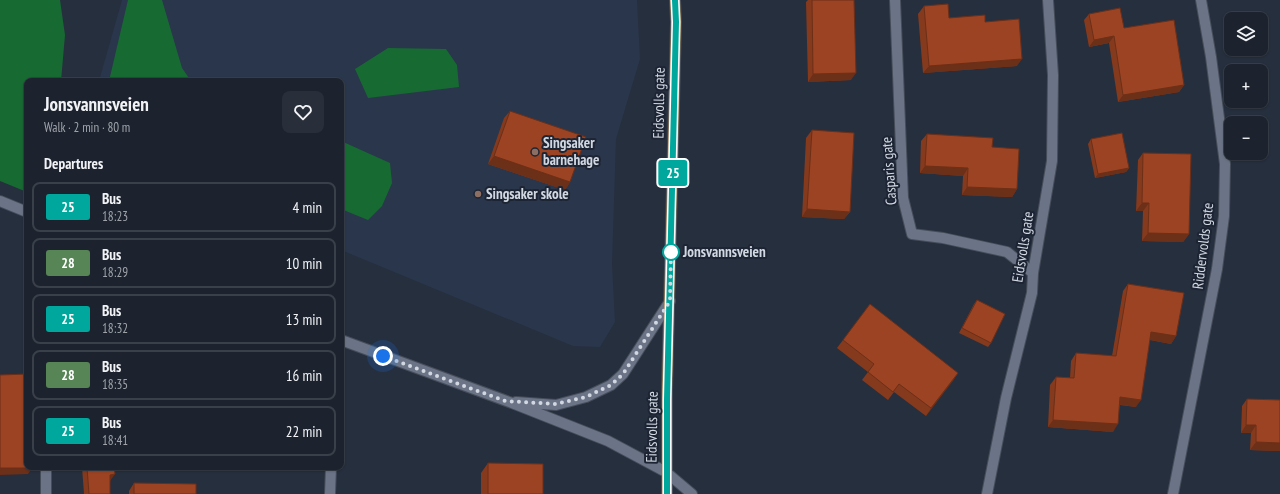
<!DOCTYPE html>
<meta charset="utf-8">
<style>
:root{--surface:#1c232e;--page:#292f3a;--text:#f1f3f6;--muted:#a0a4aa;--line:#3a404a}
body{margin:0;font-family:"PT Sans Narrow",sans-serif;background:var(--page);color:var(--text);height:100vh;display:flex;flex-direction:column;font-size:15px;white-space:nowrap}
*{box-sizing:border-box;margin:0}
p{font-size:13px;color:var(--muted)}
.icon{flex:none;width:22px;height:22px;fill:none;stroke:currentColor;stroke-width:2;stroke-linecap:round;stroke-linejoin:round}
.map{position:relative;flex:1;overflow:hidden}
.drawer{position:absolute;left:24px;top:78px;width:320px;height:392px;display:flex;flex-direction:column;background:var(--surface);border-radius:8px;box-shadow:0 1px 3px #0004,0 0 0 1px var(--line)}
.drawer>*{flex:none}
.badge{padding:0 8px;border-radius:3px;font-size:14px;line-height:26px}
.controls{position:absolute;left:1224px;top:12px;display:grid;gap:8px}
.controls a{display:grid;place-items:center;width:44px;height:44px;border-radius:8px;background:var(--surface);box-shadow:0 1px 3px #0004,0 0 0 1px var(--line);font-size:20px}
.you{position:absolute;width:20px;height:20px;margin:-10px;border:3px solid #fff;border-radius:50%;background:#1a73e8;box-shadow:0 0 0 6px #1a73e833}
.map>.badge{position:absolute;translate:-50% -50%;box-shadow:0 0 0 2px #fff}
h2{padding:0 20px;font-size:15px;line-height:36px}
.round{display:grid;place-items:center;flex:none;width:42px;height:42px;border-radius:8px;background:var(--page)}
.headline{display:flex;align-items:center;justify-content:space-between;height:68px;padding:0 20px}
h1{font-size:19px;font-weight:800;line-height:30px}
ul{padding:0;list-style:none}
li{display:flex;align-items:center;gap:12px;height:50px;margin:0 8px 6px;padding:0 12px;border:2px solid var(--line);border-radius:8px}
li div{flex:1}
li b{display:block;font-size:15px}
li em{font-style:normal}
li .badge{min-width:44px;font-weight:700;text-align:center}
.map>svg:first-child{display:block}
.built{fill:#2a364b}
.green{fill:#186a33}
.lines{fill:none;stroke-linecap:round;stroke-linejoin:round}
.minor-casing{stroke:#464d5a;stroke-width:12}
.major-casing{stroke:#464d5a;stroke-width:12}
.minor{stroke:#6a7486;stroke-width:10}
.major{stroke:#ac8a5e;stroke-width:10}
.wall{fill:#853a1d}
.shaded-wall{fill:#6c2f18}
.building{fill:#9b4322;stroke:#6c2f18}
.line-casing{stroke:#fff;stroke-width:9}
.line{stroke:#00a79d;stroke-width:6}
.walk{stroke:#d2d8e2;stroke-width:4;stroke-dasharray:0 7.2}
.education-dot{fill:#8d6e63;stroke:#1d2534;stroke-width:1.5}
.stop-dot{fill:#fff;stroke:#00a79d;stroke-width:2}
.labels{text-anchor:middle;stroke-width:4;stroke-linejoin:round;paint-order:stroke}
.street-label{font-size:15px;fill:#d2d8e2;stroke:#1d2534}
.poi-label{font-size:15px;font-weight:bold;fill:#d2d8e2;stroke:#1d2534;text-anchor:start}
.stop-label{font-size:15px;font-weight:bold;fill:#d2d8e2;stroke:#1d2534;text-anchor:start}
</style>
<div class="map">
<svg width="1280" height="494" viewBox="0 0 1280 494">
<rect width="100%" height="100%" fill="#262f3e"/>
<!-- built -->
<path class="built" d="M 122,0 L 637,0 L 640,59 L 616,139 L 612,264 L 615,322 L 600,347 L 573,346 L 341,250 L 341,81 L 99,81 Z"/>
<!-- green -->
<path class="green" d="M 0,0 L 60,0 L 65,35 L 61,81 L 27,81 L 27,192 L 0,181 Z
M 128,0 L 162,0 L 182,68 L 191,81 L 109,81 Z
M 388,48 L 446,49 L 457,65 L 459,87 L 368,98 L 355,69 Z
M 341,141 L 390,163 L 392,183 L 382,206 L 368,220 L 341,209 Z"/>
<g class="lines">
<!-- minor casing -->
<g class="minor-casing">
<path id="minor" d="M 895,0 L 903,198 L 912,234 L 943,238 L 1007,252 L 1033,273
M 0,201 L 27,212
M 341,340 L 512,403 L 608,441 L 666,472 L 692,494
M 516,402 L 556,405 L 586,397 L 611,385 L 623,374 L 670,301
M 46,494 L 46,467
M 330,494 L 331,467
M 987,494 L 1006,398 L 1032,293 L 1033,273 L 1052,161 L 1053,75 L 1048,0
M 1173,494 L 1217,269 L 1224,216 L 1225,164 L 1211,57 L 1201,0"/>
</g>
<!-- major casing -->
<g class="major-casing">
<path id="major" d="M 667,494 L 667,390 L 676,22 L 675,0"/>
</g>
<!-- minor -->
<use href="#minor" class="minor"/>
<!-- major -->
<use href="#major" class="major"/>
</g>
<!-- wall -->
<path class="wall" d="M 808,0 L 854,0 L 851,80 L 808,82 L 806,2 Z
M 924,6 L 949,18 L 985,22 L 1017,66 L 923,73 L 918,14 Z
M 1089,14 L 1124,28 L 1184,85 L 1179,92 L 1118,102 L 1109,43 L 1089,47 L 1084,20 Z
M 510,111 L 570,182 L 565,190 L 488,164 L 504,118 Z
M 812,130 L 850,212 L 844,219 L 802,217 L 806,138 Z
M 927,134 L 992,147 L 1017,189 L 1012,197 L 962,195 L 963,176 L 920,173 L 921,141 Z
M 1091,139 L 1129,168 L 1126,172 L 1095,178 L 1088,144 Z
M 1143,153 L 1189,234 L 1183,242 L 1142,241 L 1143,211 L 1136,211 L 1138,160 Z
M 1128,284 L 1176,336 L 1171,344 L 1150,340 L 1136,407 L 1120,405 L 1113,432 L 1048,427 L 1050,385 L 1056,377 L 1070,378 L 1071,361 L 1076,353 L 1112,356 L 1123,291 Z
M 977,300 L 991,343 L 988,347 L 959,333 L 974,304 Z
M 843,340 L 958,373 L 926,416 L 894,392 L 888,400 L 862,380 L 868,372 L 837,348 Z
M 1247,399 L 1280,400 L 1280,451 L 1250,450 L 1251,433 L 1241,433 L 1242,406 Z
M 488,463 L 543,494 L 481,494 L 481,473 Z
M 82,467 L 114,467 L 110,481 L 110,494 L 84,494 Z
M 134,483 L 196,494 L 129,494 L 129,491 Z"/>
<!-- shaded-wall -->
<path class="shaded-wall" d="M 1114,36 L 1109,43 L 1089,47 L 1094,40 Z
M 1022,59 L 1017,66 L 923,73 L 929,66 Z
M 856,73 L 851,80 L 808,82 L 813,74 Z
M 1184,85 L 1179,92 L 1118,102 L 1123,95 Z
M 494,156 L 570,182 L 565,190 L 488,164 Z
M 925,166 L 968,168 L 963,176 L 920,173 Z
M 1129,168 L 1126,172 L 1095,178 L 1098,174 Z
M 967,187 L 1017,189 L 1012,197 L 962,195 Z
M 1142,203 L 1149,203 L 1143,211 L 1136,211 Z
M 807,209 L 850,212 L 844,219 L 802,217 Z
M 1148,233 L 1189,234 L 1183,242 L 1142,241 Z
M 1151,332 L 1176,336 L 1171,344 L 1146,339 Z
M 958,373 L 953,381 L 926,416 L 931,408 Z
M 1120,397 L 1141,400 L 1136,407 L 1115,404 Z
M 1053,420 L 1118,424 L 1113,432 L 1048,427 Z
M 1246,425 L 1256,425 L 1251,433 L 1241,433 Z
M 1256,442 L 1280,443 L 1280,451 L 1250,450 Z
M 0,468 L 32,468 L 28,474 L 0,475 Z
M 115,474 L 110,481 L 110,475 Z"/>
<!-- building -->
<path class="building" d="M 812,0 L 854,0 L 856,73 L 813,74 Z
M 948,4 L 949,18 L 985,15 L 985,22 L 1019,19 L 1022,59 L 929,66 L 924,6 Z
M 1120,8 L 1124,28 L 1174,20 L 1184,85 L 1123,95 L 1114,36 L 1094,40 L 1089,14 Z
M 510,111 L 586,137 L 570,182 L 494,156 Z
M 812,130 L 854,133 L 850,212 L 807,209 Z
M 1122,133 L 1129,168 L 1098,174 L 1091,139 Z
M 927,134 L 993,138 L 992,147 L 1019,149 L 1017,189 L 967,187 L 968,168 L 925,166 Z
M 1143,153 L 1191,154 L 1189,234 L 1148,233 L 1149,203 L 1142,203 Z
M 1128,284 L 1184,293 L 1176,336 L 1151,332 L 1141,400 L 1120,397 L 1118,424 L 1053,420 L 1056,377 L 1074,378 L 1076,353 L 1116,356 Z
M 977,300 L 1005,314 L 991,343 L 962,328 Z
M 870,304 L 958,373 L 931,408 L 899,384 L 893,392 L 868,372 L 874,364 L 843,340 Z
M 27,374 L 27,467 L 32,467 L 32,468 L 0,468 L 0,375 Z
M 1247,399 L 1280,400 L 1280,443 L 1256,442 L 1256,425 L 1246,425 Z
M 488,463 L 543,464 L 543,494 L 488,494 Z
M 87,467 L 114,467 L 115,474 L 110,475 L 110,494 L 89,494 Z
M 134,483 L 196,484 L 196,494 L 134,494 Z"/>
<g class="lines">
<!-- line casing -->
<g class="line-casing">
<path id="line" d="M 667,494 L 667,400 L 676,22 L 675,0"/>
</g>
<!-- line -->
<use href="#line" class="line"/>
<!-- walk -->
<path class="walk" d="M 383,356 L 505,401 L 556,404 L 586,397 L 611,385 L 623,374 L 670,301 L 671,252"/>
</g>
<!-- markers -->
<g class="education-dot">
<circle cx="535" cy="152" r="4"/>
<circle cx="478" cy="194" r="4"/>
</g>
<circle class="stop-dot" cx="671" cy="252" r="8"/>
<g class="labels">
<!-- street labels -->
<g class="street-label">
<text transform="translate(659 103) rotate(-89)" y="5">Eidsvolls gate</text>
<text transform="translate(889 171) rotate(-94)" y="5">Casparis gate</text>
<text transform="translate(1203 246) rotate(-83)" y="5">Riddervolds gate</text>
<text transform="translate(1023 247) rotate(-81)" y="5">Eidsvolls gate</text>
<text transform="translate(652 427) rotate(-89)" y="5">Eidsvolls gate</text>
</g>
<!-- poi labels -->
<g class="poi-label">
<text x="543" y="148">Singsaker<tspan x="543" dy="17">barnehage</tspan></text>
<text x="486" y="199">Singsaker skole</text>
</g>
<!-- stop labels -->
<g class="stop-label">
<text x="683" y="257">Jonsvannsveien</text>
</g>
</g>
</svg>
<div class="controls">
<a><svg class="icon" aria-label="layers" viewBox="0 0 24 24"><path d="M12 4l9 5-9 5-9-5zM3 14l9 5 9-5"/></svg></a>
<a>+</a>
<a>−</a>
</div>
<div class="you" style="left:383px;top:356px"></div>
<b class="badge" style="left:673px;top:173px;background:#00a79d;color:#fff">25</b>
<section class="drawer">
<div class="headline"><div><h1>Jonsvannsveien</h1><p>Walk · 2 min · 80 m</p></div><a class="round"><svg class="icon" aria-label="heart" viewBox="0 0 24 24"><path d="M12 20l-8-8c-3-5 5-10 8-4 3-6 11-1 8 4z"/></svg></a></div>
<h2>Departures</h2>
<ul>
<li><span class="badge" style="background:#00a79d;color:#fff">25</span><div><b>Bus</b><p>18:23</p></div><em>4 min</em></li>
<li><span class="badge" style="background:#578556;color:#fff">28</span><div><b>Bus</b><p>18:29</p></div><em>10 min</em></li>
<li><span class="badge" style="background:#00a79d;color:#fff">25</span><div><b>Bus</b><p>18:32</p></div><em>13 min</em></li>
<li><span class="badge" style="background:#578556;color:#fff">28</span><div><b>Bus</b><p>18:35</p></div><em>16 min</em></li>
<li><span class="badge" style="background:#00a79d;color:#fff">25</span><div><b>Bus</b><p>18:41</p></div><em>22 min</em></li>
</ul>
</section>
</div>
